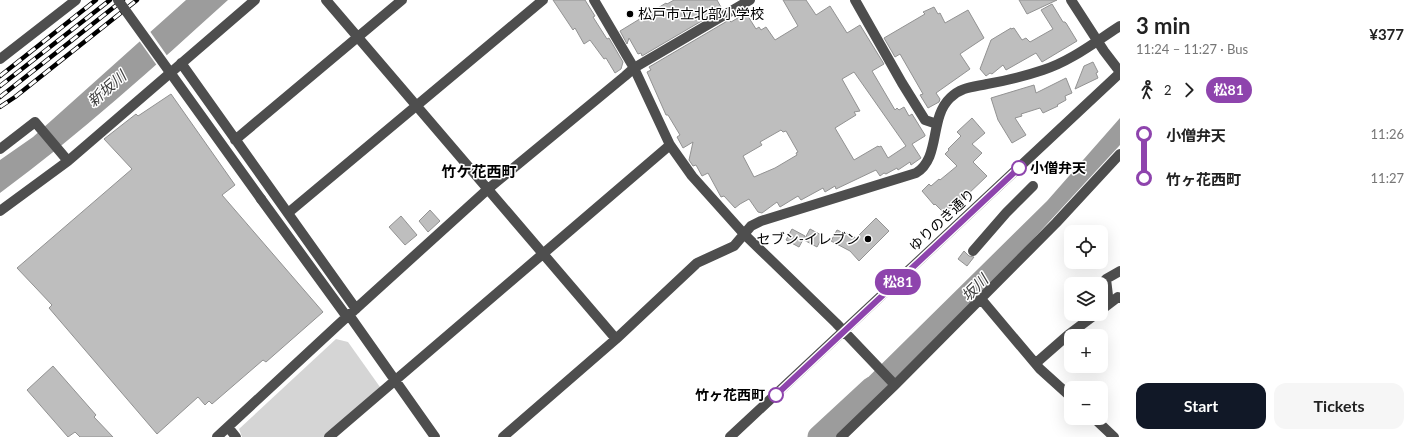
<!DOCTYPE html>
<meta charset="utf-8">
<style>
:root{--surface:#fff;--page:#f6f6f6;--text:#222;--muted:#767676;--accent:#111827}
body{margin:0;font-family:Lato,"Noto Sans JP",sans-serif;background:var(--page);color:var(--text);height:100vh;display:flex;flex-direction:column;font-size:15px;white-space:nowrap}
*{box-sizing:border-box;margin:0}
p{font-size:13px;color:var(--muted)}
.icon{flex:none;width:22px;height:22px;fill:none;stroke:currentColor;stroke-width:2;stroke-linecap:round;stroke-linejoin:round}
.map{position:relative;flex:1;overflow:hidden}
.side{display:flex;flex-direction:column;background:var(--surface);width:300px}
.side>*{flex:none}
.badge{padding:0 8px;border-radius:13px;font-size:14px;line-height:26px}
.buttons{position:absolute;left:1064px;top:225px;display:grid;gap:8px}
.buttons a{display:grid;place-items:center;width:44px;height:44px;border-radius:8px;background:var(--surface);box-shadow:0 4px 16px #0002;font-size:20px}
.map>.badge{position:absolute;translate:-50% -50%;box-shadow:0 0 0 2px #fff}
.legs{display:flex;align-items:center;gap:6px;height:44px;padding:0 16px;font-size:13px}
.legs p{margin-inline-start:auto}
.summary{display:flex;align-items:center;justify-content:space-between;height:68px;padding:0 16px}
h1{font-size:22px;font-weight:700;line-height:30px}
.button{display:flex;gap:8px;margin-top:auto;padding:8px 16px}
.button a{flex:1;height:46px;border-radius:12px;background:var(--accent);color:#fff;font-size:16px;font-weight:700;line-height:46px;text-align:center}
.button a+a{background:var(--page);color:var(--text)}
ul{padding:0 16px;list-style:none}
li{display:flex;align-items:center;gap:14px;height:44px;font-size:15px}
li i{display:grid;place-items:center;width:6px;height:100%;margin:0 5px;background:currentColor}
li i::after{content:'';width:10px;height:10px;margin:-5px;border:3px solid;border-radius:50%;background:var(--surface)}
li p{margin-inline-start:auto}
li:first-child i{background:linear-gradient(#0000 50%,currentColor 0)}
li:last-child i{background:linear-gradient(currentColor 50%,#0000 0)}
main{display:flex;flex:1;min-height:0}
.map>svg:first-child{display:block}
.green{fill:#d5d5d5}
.water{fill:#9c9c9c}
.pier{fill:#fff}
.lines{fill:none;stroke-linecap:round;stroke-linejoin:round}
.river{stroke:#9c9c9c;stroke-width:23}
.building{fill:#bebebe;stroke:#929292;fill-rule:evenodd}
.minor{stroke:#4e4e4e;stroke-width:10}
.rail-casing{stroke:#000;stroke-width:4.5}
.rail{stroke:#fff;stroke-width:3;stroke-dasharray:9;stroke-linecap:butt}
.minor-bridge{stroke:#4e4e4e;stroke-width:10}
.line-1-casing{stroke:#fff;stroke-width:9}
.line-1{stroke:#8e44ad;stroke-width:6}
.poi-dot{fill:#000;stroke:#fff;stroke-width:1.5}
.stop-1-dot{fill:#fff;stroke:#8e44ad;stroke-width:2}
.labels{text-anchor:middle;stroke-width:3;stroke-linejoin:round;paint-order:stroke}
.poi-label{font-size:14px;fill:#000;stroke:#fff;text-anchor:start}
.stop-label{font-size:14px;font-weight:bold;fill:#000;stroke:#fff;text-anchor:start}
.street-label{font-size:14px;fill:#000;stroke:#fff}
.water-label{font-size:15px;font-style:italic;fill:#3d3d3d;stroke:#fff}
.neighbourhood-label{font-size:15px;font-weight:bold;fill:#000;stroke:#fff}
</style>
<main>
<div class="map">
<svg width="1120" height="437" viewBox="0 0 1120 437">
<rect width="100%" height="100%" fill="#fff"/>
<!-- green -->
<path class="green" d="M 336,339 L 348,342 L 380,387 L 378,392 L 325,437 L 242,437 L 239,429 Z"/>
<!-- water -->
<path class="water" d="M 186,0 L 228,0 C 154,67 80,134 0,193 L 0,160 L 33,137 Z
M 1120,118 L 1120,145 L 1012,262 L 856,418 L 842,403 L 1047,201 Z"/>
<!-- pier -->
<path class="pier" d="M 149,30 L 168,57 L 158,67 L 138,39 Z"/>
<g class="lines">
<!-- river -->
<path class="river" d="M 819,437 L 872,388"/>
</g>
<!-- building -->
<path class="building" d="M 553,0 L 585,0 L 595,16 L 593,17 L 607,39 L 609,38 L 623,62 L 621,69 L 615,73 L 606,58 L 604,59 L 590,40 L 584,44 L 575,28 L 573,30 Z
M 674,0 L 717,0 L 722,9 L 642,56 L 641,53 L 638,54 L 629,38 L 627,44 L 620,31 L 666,3 L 667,4 Z
M 783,0 L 806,0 L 816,15 L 830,6 L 847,33 L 860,25 L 884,64 L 872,71 L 895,110 L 897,108 L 899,110 L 904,107 L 909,116 L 912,114 L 925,135 L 925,136 L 912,144 L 921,158 L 911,165 L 910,162 L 898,170 L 897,168 L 886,174 L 884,173 L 880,176 L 876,170 L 836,189 L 835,186 L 825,192 L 823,188 L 801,200 L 798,196 L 780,207 L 777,202 L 762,213 L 758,212 L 749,199 L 740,204 L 735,208 L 724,196 L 721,197 L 708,173 L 702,176 L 696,165 L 693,166 L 689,160 L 693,142 L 683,148 L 677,137 L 680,135 L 668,115 L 666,115 L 647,72 L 651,70 L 649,67 L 729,20 L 731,22 L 746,13 L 756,29 L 759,27 L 761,30 L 766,27 L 775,40 L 798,26 ZM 854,72 L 906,146 L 888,158 L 881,146 L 879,147 L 878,146 L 854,160 L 835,128 L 856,115 L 854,112 L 860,111 L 842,79 ZM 781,130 L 783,132 L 786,131 L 798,152 L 796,153 L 797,155 L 775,168 L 754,177 L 743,156 L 762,145 L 760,142 Z
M 1019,0 L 1057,0 L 1027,14 Z
M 1052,4 L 1063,22 L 1065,22 L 1066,23 L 1077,41 L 1042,62 L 1036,53 L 1006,70 L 1003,65 L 992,74 L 990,73 L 986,76 L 980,69 L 991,40 L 1011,28 L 1011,29 L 1014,28 L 1022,40 L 1026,38 L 1030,42 L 1053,29 L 1041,10 Z
M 934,7 L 938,14 L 940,13 L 945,23 L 968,10 L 984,38 L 960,54 L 970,69 L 936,93 L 940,99 L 939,102 L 928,108 L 920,95 L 923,94 L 900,54 L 895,57 L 884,38 L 925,14 L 923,12 Z
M 1093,62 L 1098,72 L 1096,73 L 1098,78 L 1075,89 L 1084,66 Z
M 1066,78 L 1072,93 L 1065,96 L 1066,100 L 1057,105 L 1058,106 L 1043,113 L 1040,108 L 1021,114 L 1022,116 L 1015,118 L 1026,135 L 1012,143 L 998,120 L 991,98 L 1034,85 L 1036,93 Z
M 171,94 L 235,185 L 222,195 L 323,312 L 266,362 L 263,360 L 212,404 L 209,401 L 205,405 L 198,397 L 157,434 L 49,308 L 52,305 L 17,268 L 132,169 L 104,139 L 136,114 L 138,116 Z
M 972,118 L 985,133 L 972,144 L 982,153 L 973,162 L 987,176 L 946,215 L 935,204 L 934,205 L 922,191 L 929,184 L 931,186 L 939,179 L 940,180 L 957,166 L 945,154 L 949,150 L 948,149 L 961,136 L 957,132 Z
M 430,210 L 440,221 L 428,232 L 419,221 Z
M 401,216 L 417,235 L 405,245 L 389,227 Z
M 876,218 L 889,231 L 859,261 L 850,251 L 831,241 L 837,230 L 844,233 L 844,232 L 856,238 Z
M 792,229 L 805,236 L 799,247 L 786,240 Z
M 810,229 L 823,236 L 817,247 L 804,240 Z
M 964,251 L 969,256 L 974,257 L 967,266 L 958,259 Z
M 53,366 L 96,415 L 94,417 L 113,437 L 80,437 L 75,432 L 68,437 L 27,390 Z"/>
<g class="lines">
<!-- minor -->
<path class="minor" d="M 326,0 L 616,339
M 594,0 L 634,68 L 670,145 L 692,176 L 744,234 L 836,323 L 895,385
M 855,0 L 902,83 L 925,120 L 937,124
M 1071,0 L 1104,51 L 1120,72
M 0,59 L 76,0
M 181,63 L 356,309
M 235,140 L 402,0
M 0,149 L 35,122 L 68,161
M 261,199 L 347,317
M 0,211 L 68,161 L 255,0
M 288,213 L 543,0
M 973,251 L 1006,213 L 1033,186
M 981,299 L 1040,369 L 1071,397
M 1109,304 L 1106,279 L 1120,271
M 1101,310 L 1118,297 L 1120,298
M 349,315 L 435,437
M 1036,363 L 1068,335 L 1096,314
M 1094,418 L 1114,437
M 228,427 L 236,437
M 217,437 L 339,324 L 488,189 L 625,76 L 634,68 L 750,0
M 329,437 L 670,145
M 503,437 L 616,339 L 697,263 L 734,246 L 751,226 L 761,221 L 916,173 C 941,158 929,118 950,98 C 961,87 973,87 987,84 C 1005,81 1025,76 1043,70 C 1071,61 1095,42 1120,26
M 730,437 L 1120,73
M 841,437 L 895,385 L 1056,223 L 1120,154"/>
<!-- rail casing -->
<g class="rail-casing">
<path id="rail" d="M 0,76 L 96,0
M 0,86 L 110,0
M 0,97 L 123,0
M 0,107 L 15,97 L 137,0"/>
</g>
<!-- rail -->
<use href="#rail" class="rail"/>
<!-- minor-bridge -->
<path class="minor-bridge" d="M 118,0 L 261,199"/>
</g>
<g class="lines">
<!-- line-1 casing -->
<g class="line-1-casing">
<path id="line-1" d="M 776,395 L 1019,168"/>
</g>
<!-- line-1 -->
<use href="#line-1" class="line-1"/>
</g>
<!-- markers -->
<g class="poi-dot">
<circle cx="630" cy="14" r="4"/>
<circle cx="868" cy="239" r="4"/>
</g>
<g class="stop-1-dot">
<circle cx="1019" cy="168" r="7"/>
<circle cx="776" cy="395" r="7"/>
</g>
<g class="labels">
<!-- poi labels -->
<g class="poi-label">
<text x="638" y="19">松戸市立北部小学校</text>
<text x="860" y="244" text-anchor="end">セブン-イレブン</text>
</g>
<!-- stop labels -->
<g class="stop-label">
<text x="1030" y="173">小僧弁天</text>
<text x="765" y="400" text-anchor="end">竹ヶ花西町</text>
</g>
<!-- street labels -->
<g class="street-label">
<text transform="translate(942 220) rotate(-43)" y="5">ゆりのき通り</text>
</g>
<!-- water labels -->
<g class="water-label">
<text transform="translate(107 89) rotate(-41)" y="5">新坂川</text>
<text transform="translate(975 288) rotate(-45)" y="5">坂川</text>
</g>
<!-- neighbourhood labels -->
<g class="neighbourhood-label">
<text x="479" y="177">竹ケ花西町</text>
</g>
</g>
</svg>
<div class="buttons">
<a><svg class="icon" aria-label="locate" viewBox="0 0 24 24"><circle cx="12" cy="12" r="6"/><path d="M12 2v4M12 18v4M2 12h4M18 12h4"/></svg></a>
<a><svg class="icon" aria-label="layers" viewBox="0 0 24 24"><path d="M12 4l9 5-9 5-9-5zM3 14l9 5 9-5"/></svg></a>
<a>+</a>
<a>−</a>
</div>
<b class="badge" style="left:898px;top:282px;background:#8e44ad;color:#fff">松81</b>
</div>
<section class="side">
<div class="summary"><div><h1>3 min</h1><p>11:24 – 11:27 · Bus</p></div><b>¥377</b></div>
<div class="legs"><svg class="icon" aria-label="walk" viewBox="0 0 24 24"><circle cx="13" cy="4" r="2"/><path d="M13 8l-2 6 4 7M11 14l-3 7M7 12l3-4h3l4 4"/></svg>2<svg class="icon" aria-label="forward" viewBox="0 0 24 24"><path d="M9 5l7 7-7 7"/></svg><b class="badge" style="background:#8e44ad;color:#fff">松81</b></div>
<ul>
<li><i style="color:#8e44ad"></i><b>小僧弁天</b><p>11:26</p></li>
<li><i style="color:#8e44ad"></i><b>竹ヶ花西町</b><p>11:27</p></li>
</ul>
<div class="button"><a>Start</a><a>Tickets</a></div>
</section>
</main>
